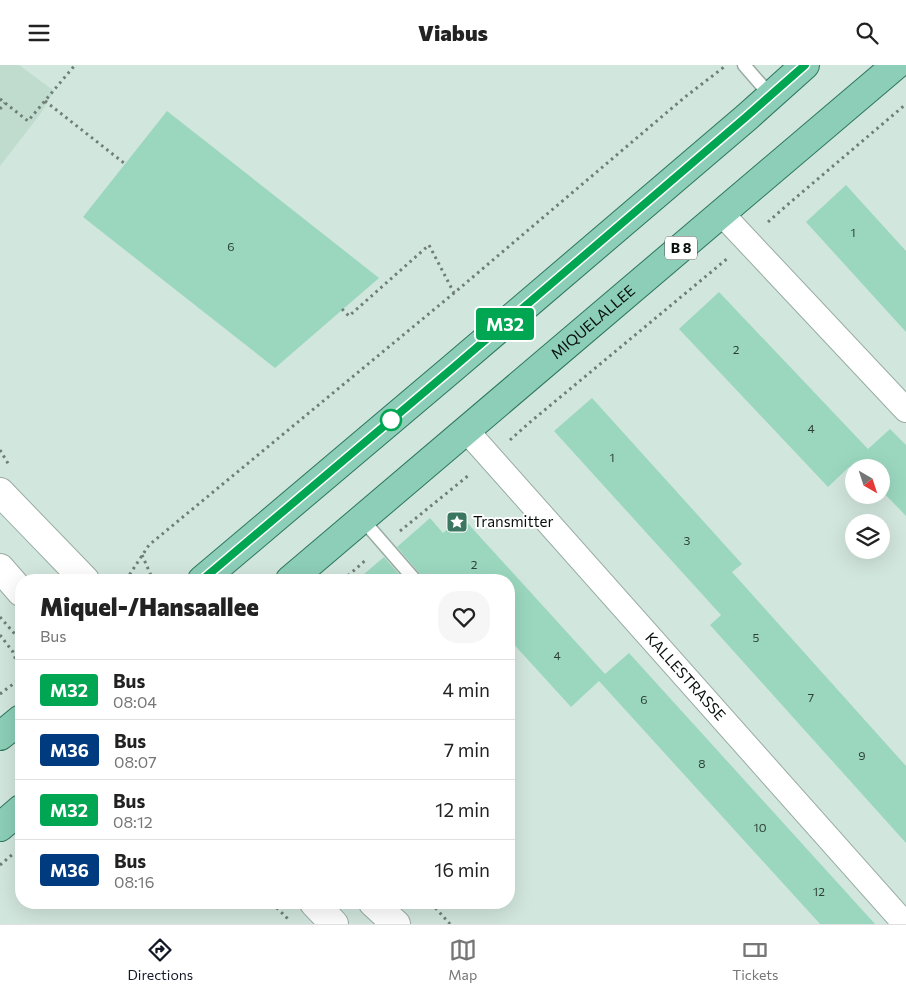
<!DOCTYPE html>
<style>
:root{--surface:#fff;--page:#f6f6f6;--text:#222;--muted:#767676;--line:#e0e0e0;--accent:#111827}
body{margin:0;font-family:Commissioner,sans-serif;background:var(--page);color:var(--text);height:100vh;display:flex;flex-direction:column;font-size:19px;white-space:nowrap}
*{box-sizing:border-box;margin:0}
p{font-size:16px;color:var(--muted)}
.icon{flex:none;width:28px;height:28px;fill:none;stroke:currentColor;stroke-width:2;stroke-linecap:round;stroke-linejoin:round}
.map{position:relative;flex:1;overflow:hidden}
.drawer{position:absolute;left:15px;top:509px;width:500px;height:335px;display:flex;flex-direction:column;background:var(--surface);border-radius:20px;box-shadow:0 5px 20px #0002}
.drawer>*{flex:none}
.badge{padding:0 10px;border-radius:4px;font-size:18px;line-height:32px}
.needle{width:32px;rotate:141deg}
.buttons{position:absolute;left:845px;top:394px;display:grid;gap:10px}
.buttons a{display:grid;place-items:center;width:45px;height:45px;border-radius:50%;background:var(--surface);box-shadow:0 5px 20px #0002;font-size:25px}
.map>.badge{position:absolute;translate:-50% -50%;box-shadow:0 0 0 2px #fff}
.round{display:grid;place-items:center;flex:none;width:52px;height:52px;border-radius:20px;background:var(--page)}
.head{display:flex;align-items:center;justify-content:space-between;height:85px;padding:0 25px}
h1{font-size:24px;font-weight:800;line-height:38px}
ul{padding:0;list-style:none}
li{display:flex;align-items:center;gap:15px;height:60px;padding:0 25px;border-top:1px solid var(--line)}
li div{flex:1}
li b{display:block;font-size:19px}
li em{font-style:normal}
li .badge{min-width:55px;font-weight:700;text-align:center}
header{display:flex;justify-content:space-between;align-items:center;height:65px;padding:0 25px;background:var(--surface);font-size:22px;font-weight:800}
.tabs{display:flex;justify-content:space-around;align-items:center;height:70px;border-top:1px solid var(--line);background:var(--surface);font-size:14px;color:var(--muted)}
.tabs a{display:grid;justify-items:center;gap:2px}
.tabs .selected{color:var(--accent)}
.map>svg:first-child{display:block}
.built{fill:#bfdccf}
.building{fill:#9bd7bf}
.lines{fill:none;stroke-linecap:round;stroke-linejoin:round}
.lane-casing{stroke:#98aca3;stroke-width:15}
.street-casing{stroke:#98aca3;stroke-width:26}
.secondary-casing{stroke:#98aca3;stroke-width:30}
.primary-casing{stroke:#2c765d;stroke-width:30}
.path{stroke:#707e78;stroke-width:3;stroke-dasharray:2.5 4;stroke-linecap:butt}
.lane{stroke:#fff;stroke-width:12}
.street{stroke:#fff;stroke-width:24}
.secondary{stroke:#fff;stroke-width:28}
.primary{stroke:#8cceb8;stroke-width:28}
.line-casing{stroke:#fff;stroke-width:11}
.line{stroke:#00a651;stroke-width:8}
.stop-dot{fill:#fff;stroke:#00a651;stroke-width:2.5}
.labels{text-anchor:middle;stroke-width:4;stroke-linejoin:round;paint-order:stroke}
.number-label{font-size:12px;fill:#2d4139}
.shield{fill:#fff;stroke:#525755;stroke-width:1}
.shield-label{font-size:14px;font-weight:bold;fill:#080f0c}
.street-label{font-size:15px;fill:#080f0c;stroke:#fff}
.poi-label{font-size:15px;fill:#080f0c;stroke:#fff;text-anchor:start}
</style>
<header><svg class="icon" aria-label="menu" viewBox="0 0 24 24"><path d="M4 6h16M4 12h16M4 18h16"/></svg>Viabus<svg class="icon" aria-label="search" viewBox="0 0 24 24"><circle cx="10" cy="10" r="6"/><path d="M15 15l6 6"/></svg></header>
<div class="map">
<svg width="906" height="859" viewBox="0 0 906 859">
<rect width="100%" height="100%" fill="#d1e6dd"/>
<!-- built -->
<path class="built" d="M 0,0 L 19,0 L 54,26 L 41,48 L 0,101 Z"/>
<!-- building -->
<path class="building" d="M 167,46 L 379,213 L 275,303 L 83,152 Z
M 846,120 L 906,186 L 906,267 L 806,157 Z
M 719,227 L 868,384 L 890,364 L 906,380 L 906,451 L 881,425 L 881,402 L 849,402 L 828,422 L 679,264 Z
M 592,333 L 742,499 L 732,507 L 906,701 L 906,778 L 710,560 L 721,550 L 554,366 Z
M 462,452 L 605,609 L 629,588 L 875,859 L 820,859 L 599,616 L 571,642 L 509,574 L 509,515 L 423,515 L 421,510 L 397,482 L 430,453 L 443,468 Z
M 384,492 L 404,515 L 357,515 Z"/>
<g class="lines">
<!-- lane casing -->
<g class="lane-casing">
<path id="lane" d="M 744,0 L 770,30
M 362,454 L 415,515"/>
</g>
<!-- street casing -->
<g class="street-casing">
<g id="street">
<path d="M 721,148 L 906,345"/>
<path id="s1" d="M 466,365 L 905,859"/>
</g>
</g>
<!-- secondary casing -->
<g class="secondary-casing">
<path id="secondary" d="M 0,427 L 85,515
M 0,503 L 21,527
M 314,838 L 334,859
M 373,838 L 396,859"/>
</g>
<!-- primary casing -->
<g class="primary-casing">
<g id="primary">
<path d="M 202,515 L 454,302 L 747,52 L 805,0"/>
<path id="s2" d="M 290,515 L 896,0"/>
<path d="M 0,671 L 21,654"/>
<path d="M 0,762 L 21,744"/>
</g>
</g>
<!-- path -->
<path class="path" d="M 0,34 L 28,56 L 75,0
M 45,36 L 124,98
M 0,44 L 5,38
M 768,157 L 786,141 L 906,39
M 342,244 L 349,251 L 429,180 L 454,228
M 510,375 L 529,358 L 728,193
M 0,385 L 9,400
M 400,466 L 469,410
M 142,490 L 153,515
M 126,515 L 149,480 L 454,228 L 685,32 L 724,2
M 343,515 L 367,494
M 0,552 L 21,576
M 0,570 L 13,587 L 21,609
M 0,629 L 21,613
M 0,800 L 13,789
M 272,838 L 289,855
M 431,838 L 450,859"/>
<!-- lane -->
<use href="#lane" class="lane"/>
<!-- street -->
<use href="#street" class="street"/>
<!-- secondary -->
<use href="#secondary" class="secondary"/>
<!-- primary -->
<use href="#primary" class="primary"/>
</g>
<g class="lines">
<!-- line casing -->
<g class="line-casing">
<path id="line" d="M 202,515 L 454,302 L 746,52 L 805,0"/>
</g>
<!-- line -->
<use href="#line" class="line"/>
</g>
<!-- icons -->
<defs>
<g id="sight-square" transform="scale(1.125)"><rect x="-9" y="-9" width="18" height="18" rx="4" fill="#3b7660" stroke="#fff"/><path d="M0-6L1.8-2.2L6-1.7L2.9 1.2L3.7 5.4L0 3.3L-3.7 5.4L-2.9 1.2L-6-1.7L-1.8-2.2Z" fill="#fff"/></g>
</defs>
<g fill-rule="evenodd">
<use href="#sight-square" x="457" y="457"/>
</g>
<!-- markers -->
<circle class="stop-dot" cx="391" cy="355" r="10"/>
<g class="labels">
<!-- number labels -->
<g class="number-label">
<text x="853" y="172">1</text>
<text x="231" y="186">6</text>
<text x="736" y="289">2</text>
<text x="811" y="368">4</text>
<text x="612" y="397">1</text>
<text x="687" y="480">3</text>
<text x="474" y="504">2</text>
<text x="756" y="577">5</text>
<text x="557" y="595">4</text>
<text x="811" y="637">7</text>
<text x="644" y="639">6</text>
<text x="862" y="695">9</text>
<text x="702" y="703">8</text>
<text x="760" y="767">10</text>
<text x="819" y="831">12</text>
</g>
<!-- shield labels -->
<rect class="shield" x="665" y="171.5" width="32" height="23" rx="4"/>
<g class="shield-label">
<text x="681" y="188">B 8</text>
</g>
<!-- street labels -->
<g class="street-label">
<text dy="5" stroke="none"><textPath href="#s2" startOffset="398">MIQUELALLEE</textPath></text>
<text dy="5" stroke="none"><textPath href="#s1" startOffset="330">KALLESTRASSE</textPath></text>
</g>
<!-- poi labels -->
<g class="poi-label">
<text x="473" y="462">Transmitter</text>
</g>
</g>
</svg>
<div class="buttons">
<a><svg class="needle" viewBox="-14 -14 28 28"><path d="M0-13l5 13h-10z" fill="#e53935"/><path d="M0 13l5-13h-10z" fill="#767676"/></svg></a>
<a><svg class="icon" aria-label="layers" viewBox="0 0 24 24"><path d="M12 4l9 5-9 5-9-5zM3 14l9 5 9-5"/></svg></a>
</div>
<b class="badge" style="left:505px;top:259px;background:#00a651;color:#fff">M32</b>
<section class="drawer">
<div class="head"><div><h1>Miquel-/Hansaallee</h1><p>Bus</p></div><a class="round"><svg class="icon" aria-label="heart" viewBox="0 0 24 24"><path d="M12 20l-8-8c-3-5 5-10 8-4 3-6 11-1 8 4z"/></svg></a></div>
<ul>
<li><span class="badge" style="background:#00a651;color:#fff">M32</span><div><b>Bus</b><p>08:04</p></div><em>4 min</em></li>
<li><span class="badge" style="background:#003b80;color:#fff">M36</span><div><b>Bus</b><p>08:07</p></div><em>7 min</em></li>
<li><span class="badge" style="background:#00a651;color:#fff">M32</span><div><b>Bus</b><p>08:12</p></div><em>12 min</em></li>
<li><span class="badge" style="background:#003b80;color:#fff">M36</span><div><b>Bus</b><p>08:16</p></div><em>16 min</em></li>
</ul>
</section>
</div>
<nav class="tabs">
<a class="selected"><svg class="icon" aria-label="directions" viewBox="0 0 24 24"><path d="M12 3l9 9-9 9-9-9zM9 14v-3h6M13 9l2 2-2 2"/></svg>Directions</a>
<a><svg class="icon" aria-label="map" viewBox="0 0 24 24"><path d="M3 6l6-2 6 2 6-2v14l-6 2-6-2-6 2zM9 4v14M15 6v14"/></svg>Map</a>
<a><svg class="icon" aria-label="tickets" viewBox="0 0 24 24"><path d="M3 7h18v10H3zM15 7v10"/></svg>Tickets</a>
</nav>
